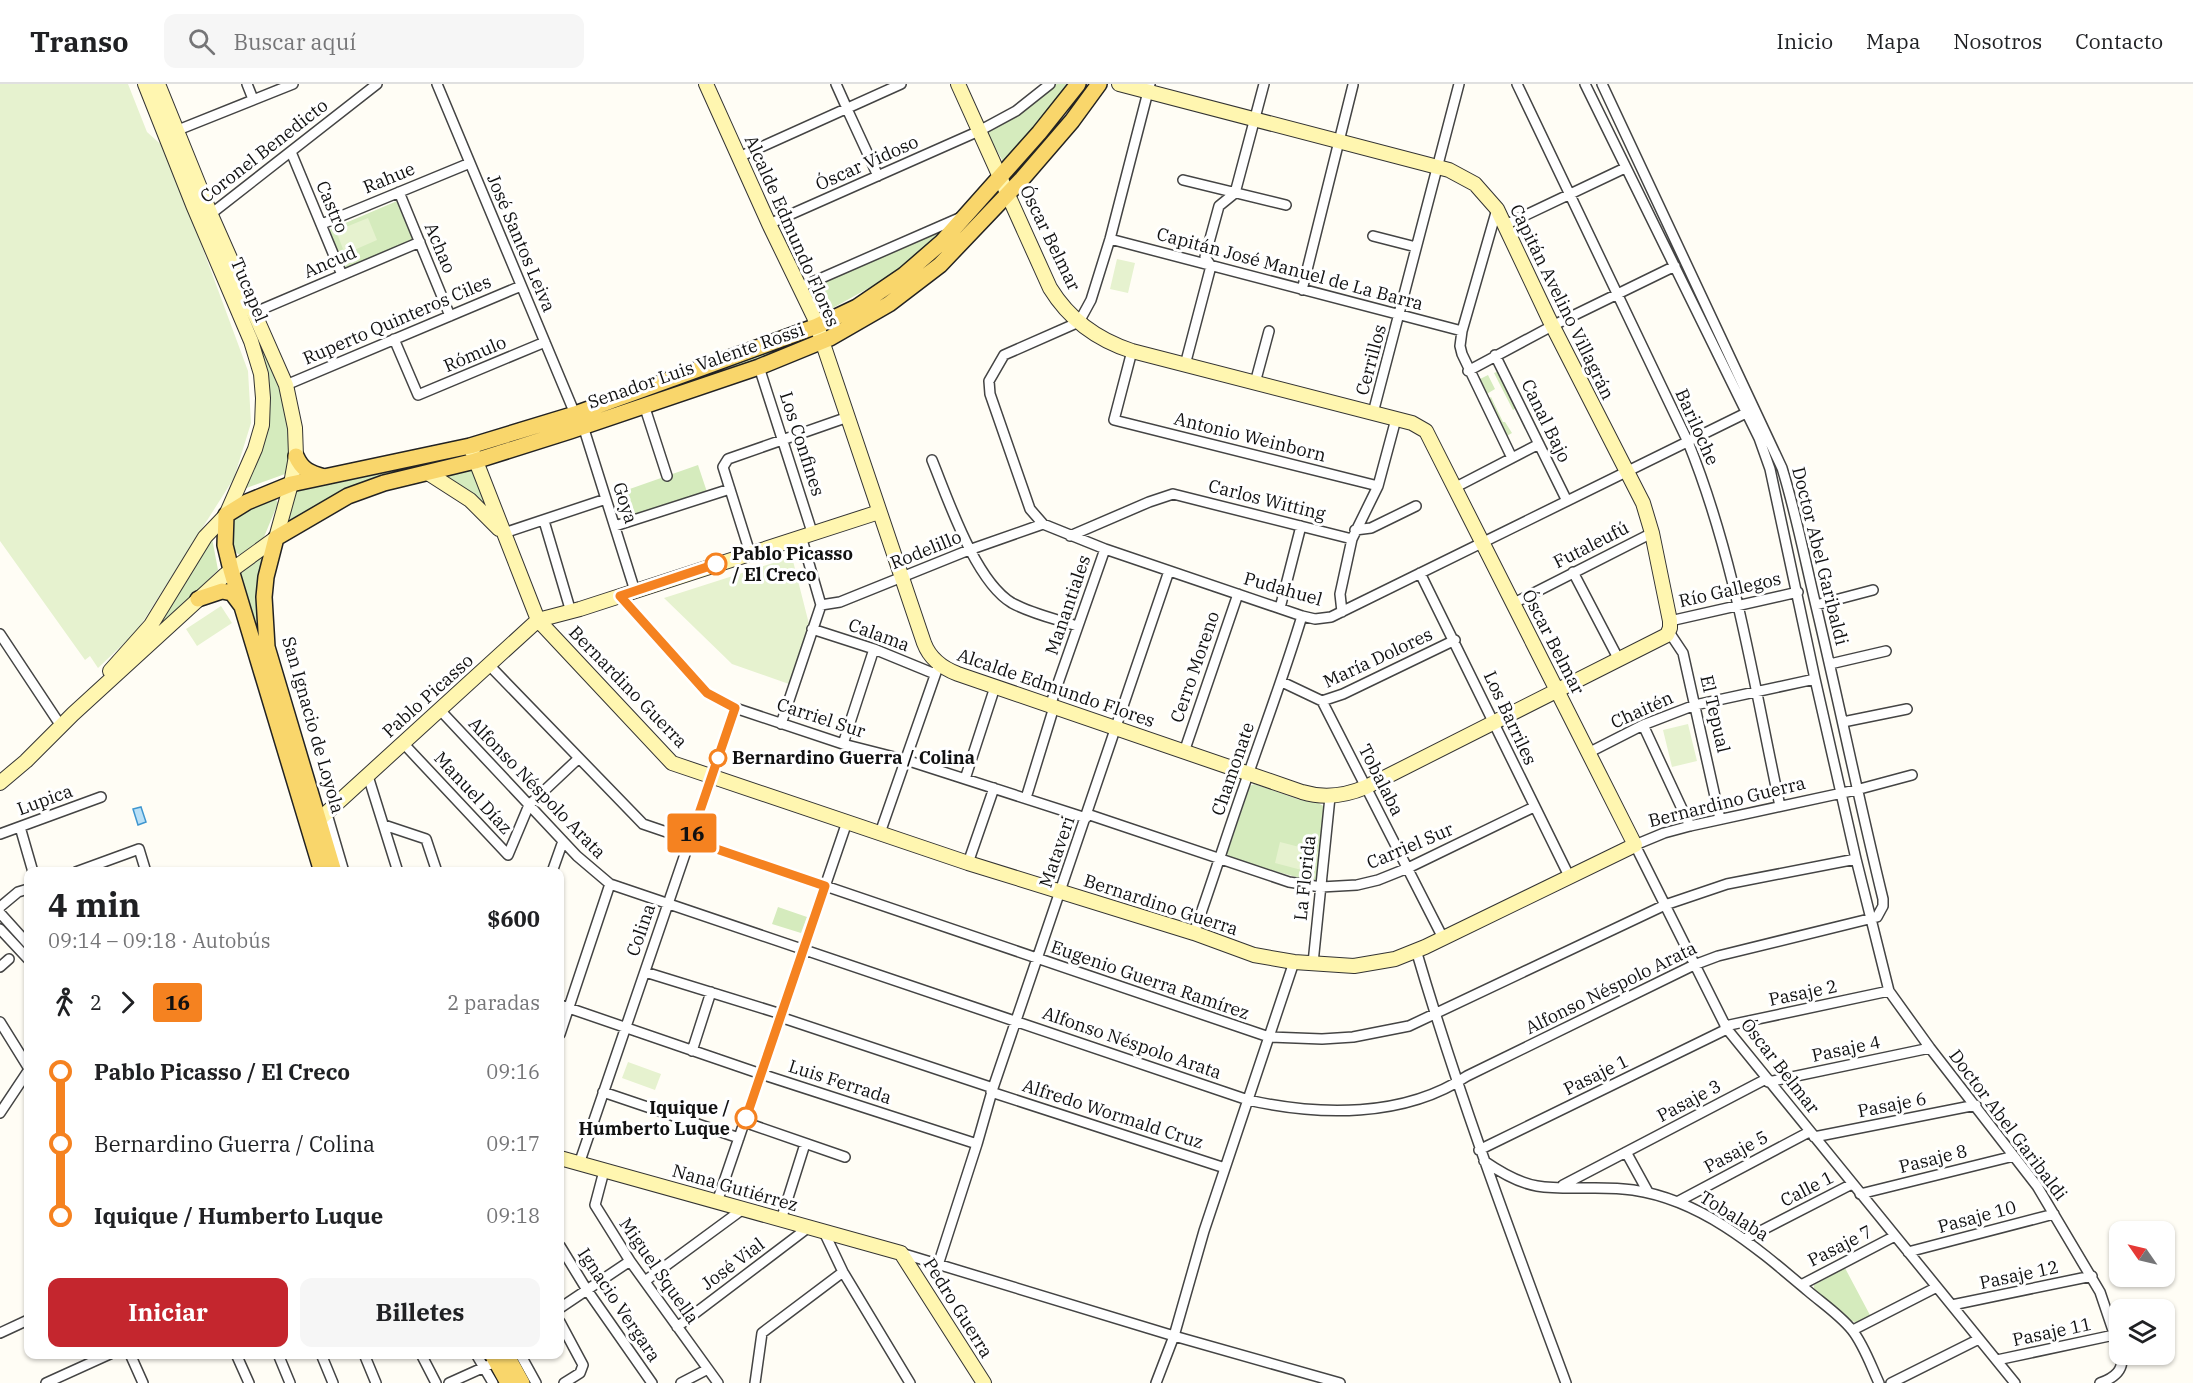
<!DOCTYPE html>
<html lang="es">
<meta charset="utf-8">
<style>
:root{--surface:#fff;--page:#f6f6f6;--text:#202124;--muted:#757577;--line:#e0e0e0;--accent:#c4262e}
body{margin:0;font-family:"IBM Plex Serif",serif;background:var(--page);color:var(--text);height:100vh;display:flex;flex-direction:column;font-size:22px;white-space:nowrap}
*{box-sizing:border-box;margin:0}
p{font-size:20px;color:var(--muted)}
.icon{flex:none;width:33px;height:33px;fill:none;stroke:currentColor;stroke-width:2;stroke-linecap:round;stroke-linejoin:round}
.map{position:relative;flex:1;overflow:hidden}
.details{position:absolute;left:24px;top:783px;width:540px;height:492px;display:flex;flex-direction:column;background:var(--surface);border-radius:12px;box-shadow:0 2px 4px #0004}
.details>*{flex:none}
.badge{padding:0 12px;border-radius:4px;font-size:21px;line-height:39px}
.needle{width:39px;rotate:304deg}
.buttons{position:absolute;left:2109px;top:1137px;display:grid;gap:12px}
.buttons a{display:grid;place-items:center;width:66px;height:66px;border-radius:12px;background:var(--surface);box-shadow:0 2px 4px #0004;font-size:30px}
.map>.badge{position:absolute;translate:-50% -50%;box-shadow:0 0 0 3px #fff}
.legs{display:flex;align-items:center;gap:9px;height:66px;padding:0 24px;font-size:20px}
.legs p{margin-inline-start:auto}
.headline{display:flex;align-items:center;justify-content:space-between;height:102px;padding:0 24px}
h1{font-size:33px;font-weight:700;line-height:45px}
.cta{display:flex;gap:12px;margin-top:auto;padding:12px 24px}
.cta a{flex:1;height:69px;border-radius:12px;background:var(--accent);color:#fff;font-size:24px;font-weight:700;line-height:69px;text-align:center}
.cta a+a{background:var(--page);color:var(--text)}
ul{padding:0 24px;list-style:none}
li{display:flex;align-items:center;gap:21px;height:72px;font-size:22px}
li i{display:grid;place-items:center;width:9px;height:100%;margin:0 8px;background:currentColor}
li i::after{content:'';width:15px;height:15px;margin:-8px;border:4px solid;border-radius:50%;background:var(--surface)}
li p{margin-inline-start:auto}
li:first-child i{background:linear-gradient(#0000 50%,currentColor 0)}
li:last-child i{background:linear-gradient(currentColor 50%,#0000 0)}
header{display:flex;align-items:center;gap:36px;box-sizing:border-box;height:84px;padding:0 30px;background:var(--surface);border-bottom:2px solid var(--line)}
header strong{font-size:28px}
nav{display:flex;gap:33px;margin-inline-start:auto;font-size:21px}
.search{width:420px;height:54px;background:var(--page);display:flex;align-items:center;gap:15px;box-sizing:border-box;padding:0 21px;border-radius:12px;color:var(--muted);font-size:22px}
.map>svg:first-child{display:block}
.green{fill:#d5ebbd}
.pitch{fill:#e6f2cf}
.water{fill:#b9e0f7;stroke:#3f96cf;stroke-width:1.5}
.lines{fill:none;stroke-linecap:round;stroke-linejoin:round}
.street-casing{stroke:#444;stroke-width:12}
.secondary-casing{stroke:#333;stroke-width:16}
.primary-casing{stroke:#222;stroke-width:18}
.street{stroke:#fff;stroke-width:9}
.secondary{stroke:#fff6b0;stroke-width:14}
.primary{stroke:#f9d66b;stroke-width:15}
.line-1-casing{stroke:#fff;stroke-width:14}
.line-1{stroke:#f58220;stroke-width:9}
.stop-1-dot{fill:#fff;stroke:#f58220;stroke-width:3}
.labels{text-anchor:middle;stroke-width:6;stroke-linejoin:round;paint-order:stroke}
.street-label{font-size:18px;fill:#111;stroke:#fff}
.stop-label{font-size:18px;font-weight:bold;fill:#111;stroke:#fff;text-anchor:start}
</style>
<header>
<strong>Transo</strong>
<div class="search"><svg class="icon" aria-label="search" viewBox="0 0 24 24"><circle cx="10" cy="10" r="6"/><path d="M15 15l6 6"/></svg>Buscar aquí</div>
<nav><a>Inicio</a><a>Mapa</a><a>Nosotros</a><a>Contacto</a></nav>
</header>
<div class="map">
<svg width="2193" height="1299" viewBox="0 0 2193 1299">
<rect width="100%" height="100%" fill="#fffdf5"/>
<!-- green -->
<path class="green" d="M 1053,0 L 1071,0 L 1005,81 L 987,49 L 1046,8 Z
M 397,117 L 413,157 L 345,185 L 329,146 Z
M 944,143 L 917,171 L 885,195 L 822,230 L 809,204 Z
M 210,146 L 275,287 L 290,338 L 290,374 L 285,390 L 241,406 L 268,329 Z
M 806,251 L 810,253 L 811,257 L 733,285 L 733,278 Z
M 1499,287 L 1518,323 L 1513,326 L 1494,289 Z
M 1488,291 L 1495,305 L 1485,311 L 1476,297 Z
M 1491,313 L 1503,338 L 1505,338 L 1512,349 L 1505,353 L 1487,316 Z
M 463,370 L 463,372 L 360,401 L 285,440 L 292,407 Z
M 698,381 L 708,411 L 633,435 L 624,407 Z
M 470,384 L 475,387 L 493,431 L 442,390 Z
M 275,414 L 278,419 L 264,453 L 240,471 L 233,467 L 231,441 L 240,427 Z
M 212,454 L 218,486 L 149,554 Z
M 265,467 L 257,521 L 260,550 L 257,550 L 238,487 Z
M 1254,700 L 1300,716 L 1318,719 L 1327,724 L 1318,792 L 1314,798 L 1232,775 L 1227,770 L 1250,702 Z
M 778,823 L 807,833 L 801,849 L 772,840 Z
M 1845,1184 L 1871,1233 L 1857,1239 L 1850,1236 L 1814,1209 L 1814,1201 Z"/>
<!-- pitch -->
<path class="pitch" d="M 0,0 L 128,0 L 147,48 L 166,65 L 248,287 L 251,339 L 234,394 L 137,547 L 98,584 L 90,572 L 85,576 L 0,457 Z
M 368,134 L 377,156 L 345,170 L 336,147 Z
M 1117,175 L 1135,179 L 1128,209 L 1110,205 Z
M 792,473 L 809,540 L 789,600 L 732,580 L 664,514 Z
M 221,522 L 232,539 L 197,562 L 186,545 Z
M 1688,640 L 1697,677 L 1672,683 L 1663,646 Z
M 1280,758 L 1319,768 L 1313,789 L 1275,779 Z
M 628,978 L 661,990 L 655,1006 L 622,994 Z"/>
<!-- water -->
<path class="water" d="M 141,723 L 146,738 L 138,741 L 133,725 Z"/>
<g class="lines">
<!-- street casing -->
<g class="street-casing">
<path id="street" d="M 247,0 L 253,15
M 437,0 L 575,330
M 836,0 L 845,20
M 1150,0 L 1110,155 L 1091,216 L 1079,238 L 1004,271 L 989,297 L 990,310 L 1030,425 L 1043,440 L 1105,465 L 1302,532 L 1315,535 L 1331,533 L 1746,329
M 1517,0 L 1688,358 C 1735,474 1754,601 1780,722
M 1585,0 L 1759,354 L 1770,385 L 1815,595 L 1856,775 L 1889,907 L 1930,964 L 2037,1102 L 2100,1208 L 2120,1267
M 847,25 L 878,92
M 178,46 L 293,0
M 291,68 L 342,191
M 739,73 L 901,0
M 1183,96 L 1286,121
M 399,108 L 450,232
M 1497,125 L 1462,247 L 1460,262 L 1462,270 L 1512,374
M 207,133 L 377,0
M 322,140 L 470,79
M 769,140 L 979,47 L 1016,27 L 1050,0
M 1505,141 L 1625,84
M 1373,152 L 1416,163
M 1110,155 L 1462,247
M 801,203 L 959,134
M 1302,206 L 1353,1
M 253,229 L 420,158
M 394,255 L 418,311 L 545,258
M 1132,267 L 1114,336 L 1378,402
M 1495,271 L 1567,417
M 1185,281 L 1211,182 L 1205,173 L 1219,122 L 1235,109 L 1264,0
M 759,283 L 812,448
M 1468,287 L 1552,242 L 1675,182
M 1255,299 L 1269,247
M 286,301 L 521,202
M 644,321 L 667,392
M 1373,329 L 1459,0
M 583,342 L 635,507
M 932,376 C 948,415 975,497 1012,519 C 1032,530 1056,535 1077,542
M 1456,403 L 1539,360
M 544,437 L 571,528
M 615,442 L 730,405
M 1355,446 L 1371,444 L 1416,422
M 504,449 L 606,415
M 1070,452 L 1149,418 L 1173,410 L 1352,455
M 750,469 L 723,383 L 728,375 L 848,333
M 1573,488 L 1619,576
M 1420,489 L 1570,794
M 620,512 L 707,609 L 735,624 L 843,660 L 906,676 L 1086,734
M 1514,519 L 1652,449
M 821,521 L 840,518 L 969,466 L 1043,440
M 1816,521 L 1873,506
M 1280,524 L 1301,442
M 1342,528 L 1340,510 L 1352,455 L 1378,402 L 1396,335
M 1670,537 L 1798,508
M 812,545 L 874,565 L 935,590
M 1669,548 L 1683,569 L 1720,735
M 0,550 L 57,636
M 1830,580 L 1886,567
M 489,581 L 643,740 L 1269,953 L 1322,955 L 1353,953 L 1409,942 L 1665,821 L 1727,800 L 1856,775
M 1282,598 L 1322,617 L 1343,610 L 1455,556
M 1322,617 L 1443,854
M 1050,622 L 1105,465
M 440,626 L 577,772 L 610,800 L 1248,1016 C 1319,1032 1404,1034 1467,992 L 1694,881 L 1718,872 L 1877,833 L 1883,822 L 1883,815 C 1859,717 1839,619 1816,522 C 1805,476 1796,429 1782,384 L 1602,0
M 1843,638 L 1907,625
M 781,640 L 821,521 L 801,452
M 1643,641 L 1690,742
M 403,659 L 508,771 L 529,721 L 579,674
M 843,660 L 874,565
M 1184,668 L 1238,510
M 1588,669 L 1643,641 L 1695,621 L 1815,595
M 1912,691 L 1856,706 L 1690,742 L 1664,749 L 1635,761 L 1727,945 L 2015,1299
M 368,692 L 398,788
M 965,695 L 995,603
M 1026,714 L 1054,623
M 327,730 L 344,788
M 1087,730 L 1289,798 L 1321,803 L 1357,801 L 1378,796 L 1408,784 L 1534,723
M 384,741 L 426,755 L 437,788
M 20,743 L 33,788
M 880,749 L 939,580
M 0,750 L 101,713
M 968,779 L 994,704
M 76,788 L 139,765 L 146,788
M 552,788 L 563,757
M 0,823 L 18,808 L 28,805
M 0,829 L 28,860
M 0,845 L 28,875
M 1194,849 C 1213,796 1230,741 1249,688 C 1267,636 1286,585 1302,532
M 1416,866 C 1459,1013 1513,1156 1566,1299
M 1313,879 L 1330,713
M 0,883 L 9,875
M 645,888 L 781,930
M 560,921 L 761,990 L 977,1060
M 780,933 L 993,1004
M 0,938 L 28,983
M 1725,942 L 1889,907
M 560,950 L 610,800
M 692,967 L 711,908
M 1768,998 L 1930,964
M 603,1008 L 739,1054
M 991,1008 L 1225,1084
M 0,1029 L 28,987
M 744,1038 L 845,1073
M 1814,1053 L 1976,1021
M 1479,1066 L 1727,945
M 1626,1068 L 1648,1108
M 1484,1077 C 1500,1088 1518,1099 1537,1102 C 1568,1107 1601,1101 1633,1106 C 1702,1116 1756,1163 1808,1207 C 1822,1219 1840,1231 1852,1246 C 1864,1261 1871,1282 1879,1299
M 579,1080 L 735,624
M 604,1087 L 595,1121 L 630,1177 L 718,1299
M 1563,1101 L 1766,995
M 1860,1110 L 2014,1072
M 717,1118 L 847,738
M 1677,1118 L 1809,1048
M 781,1136 L 805,1060
M 824,1148 L 843,1188 L 910,1299
M 1745,1155 L 1852,1100
M 560,1162 L 587,1206 L 652,1299
M 1908,1168 L 2054,1130
M 901,1169 L 1174,1252 L 1340,1299
M 938,1181 L 977,1060 L 993,1004 L 1169,487
M 645,1197 L 743,1125
M 1801,1201 L 1895,1152
M 1952,1221 L 2092,1192
M 560,1224 L 630,1177
M 560,1238 L 583,1281 L 580,1289 L 564,1299
M 677,1243 L 809,1143
M 1853,1246 L 1937,1203
M 0,1249 L 28,1236
M 130,1270 L 143,1299
M 236,1270 L 249,1299
M 278,1270 L 290,1299
M 321,1270 L 333,1299
M 364,1270 L 376,1299
M 421,1270 L 436,1299
M 476,1270 L 493,1299
M 520,1270 L 536,1299
M 1997,1276 L 2114,1251
M 46,1299 L 110,1270
M 449,1299 L 500,1276
M 681,1299 L 708,1285
M 755,1299 L 762,1249 L 843,1188
M 1156,1299 L 1174,1252 L 1204,1147 L 1294,878
M 1891,1299 L 1979,1255
M 2100,1299 C 2114,1294 2125,1286 2121,1270"/>
</g>
<!-- secondary casing -->
<g class="secondary-casing">
<path id="secondary" d="M 706,0 L 769,140 L 814,233 L 924,559 C 930,575 942,584 958,590 L 1302,708 C 1325,715 1345,712 1366,703 L 1667,551 L 1670,544 L 1670,537 L 1652,449 L 1643,419 L 1549,235 L 1497,125 L 1475,100 L 1449,86 L 1119,0
M 472,367 L 538,536 L 672,679 L 968,779 L 1194,849 L 1254,871 L 1294,878 L 1354,882 L 1395,875 L 1425,863 L 1635,761 L 1426,347 L 1412,339 L 1132,267 C 1098,256 1069,235 1050,204 L 958,0
M 428,389 L 470,416 L 499,445
M 110,587 L 151,541 L 205,453 L 226,431 L 255,365 L 262,341 L 263,314 L 261,290 L 251,257 L 193,121 L 145,0
M 0,699 L 26,677 L 73,630 L 225,491 L 276,454 L 291,400 L 296,372 L 295,344 L 286,301 L 211,131 L 158,0
M 311,743 L 538,536 L 580,525 L 879,428
M 560,1074 L 901,1169 L 984,1299"/>
</g>
<!-- primary casing -->
<g class="primary-casing">
<path id="primary" d="M 296,372 C 302,386 310,389 324,393
M 198,515 L 222,507 L 232,509 L 241,521
M 322,788 L 231,486 L 225,461 L 226,431 L 247,418 L 291,400 L 470,362 L 575,330 L 817,242 L 857,223 L 904,191 L 942,158 L 1039,49 L 1078,0
M 334,788 L 267,563 L 264,513 L 266,493 L 276,454 L 348,412 L 384,399 L 475,377 L 570,347 L 759,283 L 830,254 L 889,220 L 940,181 L 1022,95 L 1072,37 L 1099,0
M 492,1270 L 508,1299
M 506,1270 L 522,1299"/>
</g>
<!-- street -->
<use href="#street" class="street"/>
<!-- secondary -->
<use href="#secondary" class="secondary"/>
<!-- primary -->
<use href="#primary" class="primary"/>
</g>
<g class="lines">
<!-- line-1 casing -->
<g class="line-1-casing">
<path id="line-1" d="M 716,480 L 620,512 L 707,609 L 735,624 L 690,756 L 825,802 L 746,1034"/>
</g>
<!-- line-1 -->
<use href="#line-1" class="line-1"/>
</g>
<!-- markers -->
<g class="stop-1-dot">
<circle cx="716" cy="480" r="10"/>
<circle cx="718" cy="674" r="8"/>
<circle cx="746" cy="1034" r="10"/>
</g>
<g class="labels">
<!-- street labels -->
<g class="street-label">
<text transform="translate(264 67) rotate(-38)" y="6">Coronel Benedicto</text>
<text transform="translate(867 79) rotate(-24)" y="6">Óscar Vidoso</text>
<text transform="translate(389 94) rotate(-22)" y="6">Rahue</text>
<text transform="translate(332 123) rotate(67)" y="6">Castro</text>
<text transform="translate(792 147) rotate(66)" y="6">Alcalde Edmundo Flores</text>
<text transform="translate(1050 154) rotate(64)" y="6">Óscar Belmar</text>
<text transform="translate(521 159) rotate(67)" y="6">José Santos Leiva</text>
<text transform="translate(440 164) rotate(67)" y="6">Achao</text>
<text transform="translate(330 178) rotate(-23)" y="6">Ancud</text>
<text transform="translate(1290 185) rotate(15)" y="6">Capitán José Manuel de La Barra</text>
<text transform="translate(249 206) rotate(67)" y="6">Tucapel</text>
<text transform="translate(1562 218) rotate(64)" y="6">Capitán Avelino Villagrán</text>
<text transform="translate(397 236) rotate(-23)" y="6">Ruperto Quinteros Ciles</text>
<text transform="translate(475 270) rotate(-23)" y="6">Rómulo</text>
<text transform="translate(1371 276) rotate(-75)" y="6">Cerrillos</text>
<text transform="translate(696 282) rotate(-19)" y="6">Senador Luis Valente Rossi</text>
<text transform="translate(1546 337) rotate(64)" y="6">Canal Bajo</text>
<text transform="translate(1697 343) rotate(66)" y="6">Bariloche</text>
<text transform="translate(1250 353) rotate(14)" y="6">Antonio Weinborn</text>
<text transform="translate(802 360) rotate(72)" y="6">Los Confines</text>
<text transform="translate(1267 416) rotate(14)" y="6">Carlos Witting</text>
<text transform="translate(625 419) rotate(72)" y="6">Goya</text>
<text transform="translate(1591 461) rotate(-27)" y="6">Futaleufú</text>
<text transform="translate(926 466) rotate(-22)" y="6">Rodelillo</text>
<text transform="translate(1820 472) rotate(76)" y="6">Doctor Abel Garibaldi</text>
<text transform="translate(1283 505) rotate(16)" y="6">Pudahuel</text>
<text transform="translate(1730 506) rotate(-13)" y="6">Río Gallegos</text>
<text transform="translate(1068 521) rotate(-71)" y="6">Manantiales</text>
<text transform="translate(879 551) rotate(20)" y="6">Calama</text>
<text transform="translate(1553 558) rotate(63)" y="6">Óscar Belmar</text>
<text transform="translate(1378 574) rotate(-25)" y="6">María Dolores</text>
<text transform="translate(1195 583) rotate(-71)" y="6">Cerro Moreno</text>
<text transform="translate(628 603) rotate(46)" y="6">Bernardino Guerra</text>
<text transform="translate(1056 604) rotate(19)" y="6">Alcalde Edmundo Flores</text>
<text transform="translate(428 612) rotate(-42)" y="6">Pablo Picasso</text>
<text transform="translate(1642 626) rotate(-24)" y="6">Chaitén</text>
<text transform="translate(1715 630) rotate(77)" y="6">El Tepual</text>
<text transform="translate(821 634) rotate(18)" y="6">Carriel Sur</text>
<text transform="translate(1510 634) rotate(65)" y="6">Los Barriles</text>
<text transform="translate(313 641) rotate(74)" y="6">San Ignacio de Loyola</text>
<text transform="translate(1233 685) rotate(-71)" y="6">Chamonate</text>
<text transform="translate(1381 696) rotate(63)" y="6">Tobalaba</text>
<text transform="translate(537 704) rotate(46)" y="6">Alfonso Néspolo Arata</text>
<text transform="translate(473 709) rotate(47)" y="6">Manuel Díaz</text>
<text transform="translate(45 716) rotate(-20)" y="6">Lupica</text>
<text transform="translate(1727 718) rotate(-14)" y="6">Bernardino Guerra</text>
<text transform="translate(1410 762) rotate(-23)" y="6">Carriel Sur</text>
<text transform="translate(1057 768) rotate(-71)" y="6">Mataveri</text>
<text transform="translate(1305 794) rotate(-84)" y="6">La Florida</text>
<text transform="translate(1161 821) rotate(18)" y="6">Bernardino Guerra</text>
<text transform="translate(641 846) rotate(-71)" y="6">Colina</text>
<text transform="translate(1150 896) rotate(19)" y="6">Eugenio Guerra Ramírez</text>
<text transform="translate(1611 904) rotate(-26)" y="6">Alfonso Néspolo Arata</text>
<text transform="translate(1803 909) rotate(-12)" y="6">Pasaje 2</text>
<text transform="translate(1132 959) rotate(19)" y="6">Alfonso Néspolo Arata</text>
<text transform="translate(1846 965) rotate(-12)" y="6">Pasaje 4</text>
<text transform="translate(1780 982) rotate(52)" y="6">Óscar Belmar</text>
<text transform="translate(1596 991) rotate(-26)" y="6">Pasaje 1</text>
<text transform="translate(840 998) rotate(18)" y="6">Luis Ferrada</text>
<text transform="translate(1689 1017) rotate(-28)" y="6">Pasaje 3</text>
<text transform="translate(1892 1021) rotate(-11)" y="6">Pasaje 6</text>
<text transform="translate(1113 1030) rotate(18)" y="6">Alfredo Wormald Cruz</text>
<text transform="translate(2008 1041) rotate(53)" y="6">Doctor Abel Garibaldi</text>
<text transform="translate(1736 1068) rotate(-28)" y="6">Pasaje 5</text>
<text transform="translate(1933 1075) rotate(-14)" y="6">Pasaje 8</text>
<text transform="translate(735 1104) rotate(16)" y="6">Nana Gutiérrez</text>
<text transform="translate(1807 1105) rotate(-27)" y="6">Calle 1</text>
<text transform="translate(1734 1132) rotate(32)" y="6">Tobalaba</text>
<text transform="translate(1977 1133) rotate(-15)" y="6">Pasaje 10</text>
<text transform="translate(1840 1162) rotate(-27)" y="6">Pasaje 7</text>
<text transform="translate(733 1180) rotate(-37)" y="6">José Vial</text>
<text transform="translate(659 1187) rotate(55)" y="6">Miguel Squella</text>
<text transform="translate(2019 1191) rotate(-12)" y="6">Pasaje 12</text>
<text transform="translate(619 1221) rotate(56)" y="6">Ignacio Vergara</text>
<text transform="translate(958 1224) rotate(58)" y="6">Pedro Guerra</text>
<text transform="translate(2052 1248) rotate(-12)" y="6">Pasaje 11</text>
</g>
<!-- stop labels -->
<g class="stop-label">
<text x="732" y="476">Pablo Picasso<tspan x="732" dy="21">/ El Creco</tspan></text>
<text x="732" y="680">Bernardino Guerra / Colina</text>
<text x="730" y="1030" text-anchor="end">Iquique /<tspan x="730" dy="21">Humberto Luque</tspan></text>
</g>
</g>
</svg>
<div class="buttons">
<a><svg class="needle" viewBox="-14 -14 28 28"><path d="M0-13l5 13h-10z" fill="#e53935"/><path d="M0 13l5-13h-10z" fill="#757577"/></svg></a>
<a><svg class="icon" aria-label="layers" viewBox="0 0 24 24"><path d="M12 4l9 5-9 5-9-5zM3 14l9 5 9-5"/></svg></a>
</div>
<b class="badge" style="left:692px;top:749px;background:#f58220;color:#111">16</b>
<section class="details">
<div class="headline"><div><h1>4 min</h1><p>09:14 – 09:18 · Autobús</p></div><b>$600</b></div>
<div class="legs"><svg class="icon" aria-label="walk" viewBox="0 0 24 24"><circle cx="13" cy="4" r="2"/><path d="M13 8l-2 6 4 7M11 14l-3 7M7 12l3-4h3l4 4"/></svg>2<svg class="icon" aria-label="forward" viewBox="0 0 24 24"><path d="M9 5l7 7-7 7"/></svg><b class="badge" style="background:#f58220;color:#111">16</b><p>2 paradas</p></div>
<ul>
<li><i style="color:#f58220"></i><b>Pablo Picasso / El Creco</b><p>09:16</p></li>
<li><i style="color:#f58220"></i><span>Bernardino Guerra / Colina</span><p>09:17</p></li>
<li><i style="color:#f58220"></i><b>Iquique / Humberto Luque</b><p>09:18</p></li>
</ul>
<div class="cta"><a>Iniciar</a><a>Billetes</a></div>
</section>
</div>
